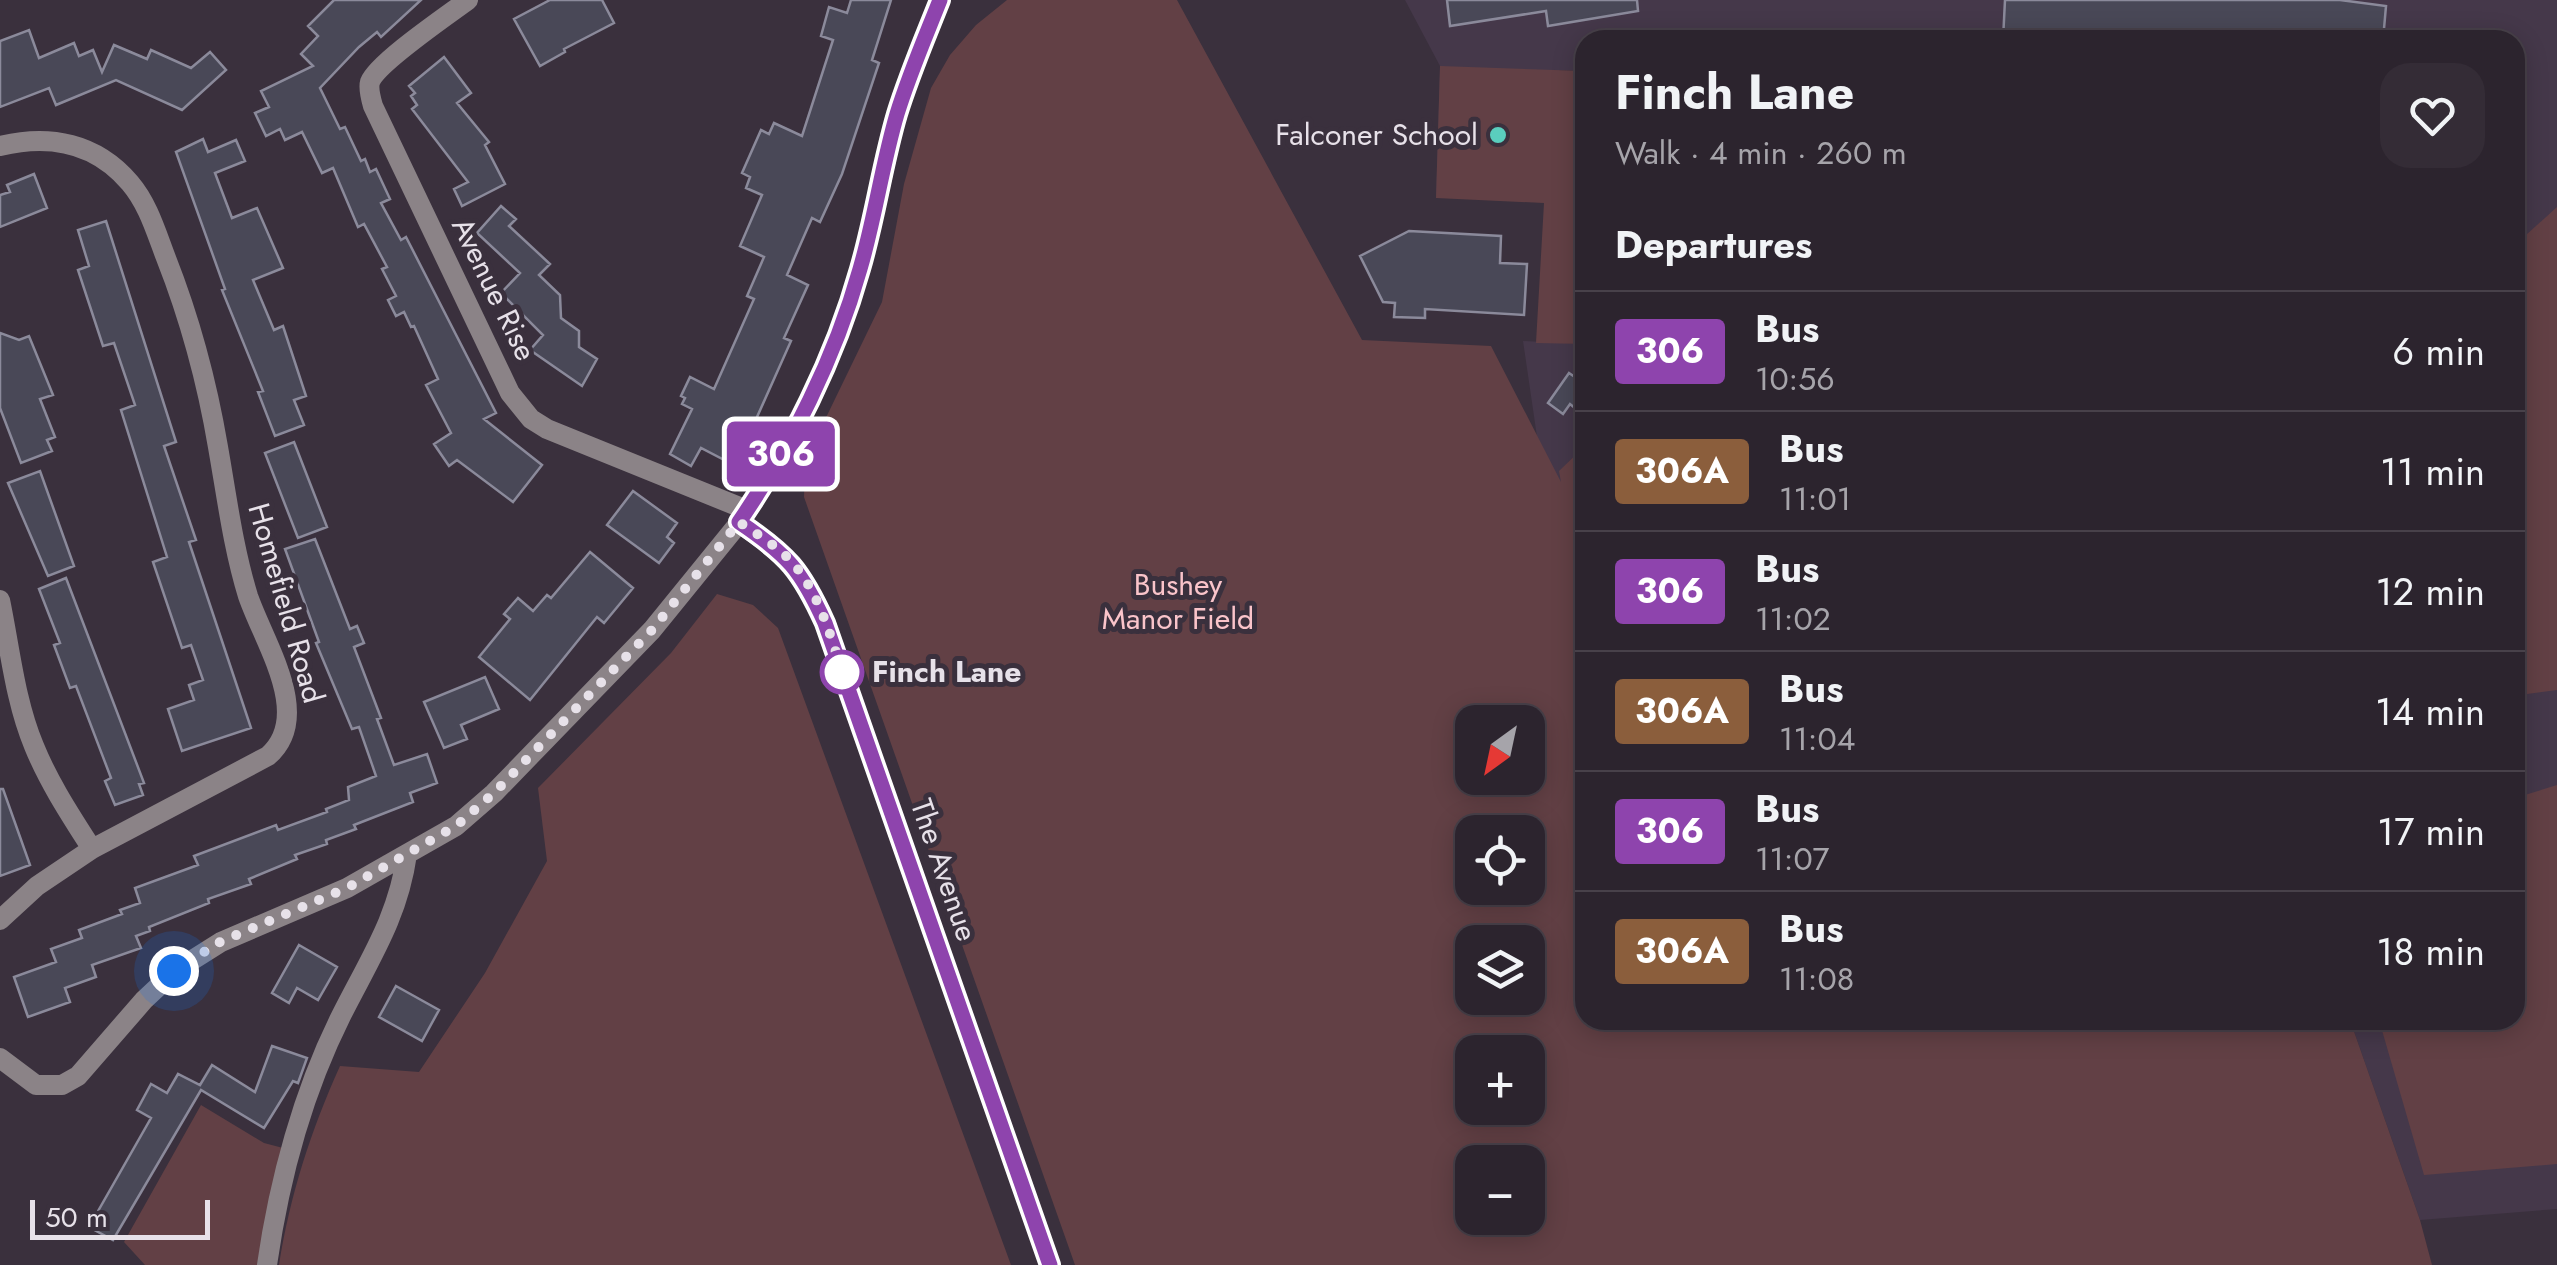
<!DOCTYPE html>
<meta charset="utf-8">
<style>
:root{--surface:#2c242e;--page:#342c36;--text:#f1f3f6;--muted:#a6a4aa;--line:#48414a}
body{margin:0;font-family:Jost,sans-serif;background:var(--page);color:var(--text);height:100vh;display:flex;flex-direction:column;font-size:38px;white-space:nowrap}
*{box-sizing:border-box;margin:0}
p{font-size:32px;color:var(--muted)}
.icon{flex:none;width:55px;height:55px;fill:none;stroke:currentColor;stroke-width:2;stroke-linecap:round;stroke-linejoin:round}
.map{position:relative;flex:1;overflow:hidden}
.details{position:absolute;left:1575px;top:30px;width:950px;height:1000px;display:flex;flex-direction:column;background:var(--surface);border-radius:30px;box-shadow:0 5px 25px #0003,0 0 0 2px var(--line)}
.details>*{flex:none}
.badge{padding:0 20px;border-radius:8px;font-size:35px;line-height:65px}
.needle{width:65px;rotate:213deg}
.controls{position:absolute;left:1455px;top:705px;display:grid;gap:20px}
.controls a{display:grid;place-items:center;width:90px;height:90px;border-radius:20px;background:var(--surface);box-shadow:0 5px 25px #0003,0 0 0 2px var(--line);font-size:50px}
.scale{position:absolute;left:30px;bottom:25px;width:180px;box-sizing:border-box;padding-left:10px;border:5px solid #e7e1e9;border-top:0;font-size:28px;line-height:35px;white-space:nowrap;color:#e7e1e9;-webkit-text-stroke:8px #3a303d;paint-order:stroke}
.you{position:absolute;width:50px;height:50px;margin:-25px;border:8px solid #fff;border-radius:50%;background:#1a73e8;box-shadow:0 0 0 15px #1a73e833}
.map>.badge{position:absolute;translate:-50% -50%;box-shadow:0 0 0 5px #fff}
h2{padding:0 40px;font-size:38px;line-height:90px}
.round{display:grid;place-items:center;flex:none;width:105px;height:105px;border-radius:30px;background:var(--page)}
.head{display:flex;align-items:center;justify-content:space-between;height:170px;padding:0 40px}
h1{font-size:48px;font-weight:700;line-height:75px}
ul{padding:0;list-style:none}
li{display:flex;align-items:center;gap:30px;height:120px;padding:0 40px;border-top:2px solid var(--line)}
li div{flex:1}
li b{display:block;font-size:38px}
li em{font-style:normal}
li .badge{min-width:110px;font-weight:700;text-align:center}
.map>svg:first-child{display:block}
.built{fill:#45384a}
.green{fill:#624045;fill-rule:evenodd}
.building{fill:#494857;stroke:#8b8a9b;stroke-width:2.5}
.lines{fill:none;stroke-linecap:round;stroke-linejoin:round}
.street{stroke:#8b8387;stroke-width:20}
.secondary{stroke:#bcafb6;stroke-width:20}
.line-casing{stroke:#fff;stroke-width:22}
.line{stroke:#8e44ad;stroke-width:15}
.walk{stroke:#e7e1e9;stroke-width:10;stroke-dasharray:0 18}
.poi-dot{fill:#5acebe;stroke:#3a303d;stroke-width:4}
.stop-dot{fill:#fff;stroke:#8e44ad;stroke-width:5}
.labels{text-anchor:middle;stroke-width:10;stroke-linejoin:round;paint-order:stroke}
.poi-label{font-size:30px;fill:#e7e1e9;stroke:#3a303d;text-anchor:end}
.street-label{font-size:30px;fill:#e7e1e9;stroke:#3a303d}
.park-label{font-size:30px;fill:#fac4ca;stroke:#3a303d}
.stop-label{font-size:30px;font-weight:bold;fill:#e7e1e9;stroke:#3a303d;text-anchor:start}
</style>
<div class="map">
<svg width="2557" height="1265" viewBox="0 0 2557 1265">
<rect width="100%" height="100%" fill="#3a303d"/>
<!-- built -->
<path class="built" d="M 1405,0 L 2557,0 L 2557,1209 L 2420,1220 L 2350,1020 L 2515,1020 L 2515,40 L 1585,40 L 1585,71 L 1560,70 L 1436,198 L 1440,66 Z
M 1523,341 L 1585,344 L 1585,660 L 1568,649 Z"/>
<!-- green -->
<path class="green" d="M 1007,0 L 1177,0 L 1362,340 L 1491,346 L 1561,482 L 1559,471 L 1585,446 L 1585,1020 L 2350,1020 L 2420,1220 L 2432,1265 L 1075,1265 L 804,497 L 805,468 L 819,432 L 882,302 L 904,184 L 931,88 L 950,55 L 976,25 ZM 1528,722 L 1528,778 L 1472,778 L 1472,722 ZM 1528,832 L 1528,888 L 1472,888 L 1472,832 ZM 1528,942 L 1528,998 L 1472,998 L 1472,942 ZM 1528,1052 L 1528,1108 L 1472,1108 L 1472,1052 ZM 1528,1162 L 1528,1218 L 1472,1218 L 1472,1162 Z
M 1440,66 L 1585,71 L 1585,344 L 1536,343 L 1544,203 L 1436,198 Z
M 2557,207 L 2557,690 L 2527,694 L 2515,685 L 2515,245 Z
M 717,594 L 753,605 L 778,628 L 1011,1265 L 279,1265 C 290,1195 311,1130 340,1066 L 419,1072 L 485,973 L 547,861 L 538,788 L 671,653 Z
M 2557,785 L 2557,1164 L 2424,1175 L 2379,1020 L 2515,1020 L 2515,798 Z
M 201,1105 L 264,1143 L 283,1148 L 257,1265 L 145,1265 L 124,1242 Z"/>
<!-- building -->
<path class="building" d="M 334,0 L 421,0 L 381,37 L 377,32 L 359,47 L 320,88 L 340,129 L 345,127 L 361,161 L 365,159 L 370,172 L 376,169 L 390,199 L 381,203 L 401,240 L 406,237 L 496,413 L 484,419 L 542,465 L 513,502 L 457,460 L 449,466 L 434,444 L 451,433 L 426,385 L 438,379 L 414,326 L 411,327 L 404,312 L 396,316 L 388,300 L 396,296 L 382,269 L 387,267 L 364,224 L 358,227 L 333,168 L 322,173 L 302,132 L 285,140 L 280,129 L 266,136 L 255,113 L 269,107 L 261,91 L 313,66 L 301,54 L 318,36 L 308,26 Z
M 550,0 L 602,0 L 614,23 L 564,49 L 565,52 L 540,66 L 514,19 Z
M 851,0 L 891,0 L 872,60 L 879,63 L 842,174 L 820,222 L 812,218 L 787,275 L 808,285 L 784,338 L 791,341 L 753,426 L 757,428 L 739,464 L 733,461 L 732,464 L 701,448 L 691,466 L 670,454 L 692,409 L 682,404 L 685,398 L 681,396 L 690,377 L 714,389 L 754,299 L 747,296 L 764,257 L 740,246 L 762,195 L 746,188 L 750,177 L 742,173 L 761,130 L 769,134 L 774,123 L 802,136 L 833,40 L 821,36 L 829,7 L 847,13 Z
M 1447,0 L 1637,0 L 1638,11 L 1548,26 L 1546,11 L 1450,26 Z
M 2005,0 L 2340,0 L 2386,6 L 2383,40 L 2003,40 Z
M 29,30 L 39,58 L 74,43 L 79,56 L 93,50 L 102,72 L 114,45 L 147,59 L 151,50 L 191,68 L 210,52 L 226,70 L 182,110 L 116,80 L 56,105 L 49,88 L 0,107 L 0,41 Z
M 444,57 L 471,93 L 457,103 L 489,142 L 485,145 L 505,184 L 462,206 L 454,189 L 468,182 L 412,109 L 417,105 L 411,96 L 415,93 L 409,86 Z
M 203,139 L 208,152 L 236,140 L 245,161 L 215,173 L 232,218 L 257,208 L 283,268 L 253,280 L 274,330 L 283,326 L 306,396 L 294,400 L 304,425 L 275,436 L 258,392 L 263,391 L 222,290 L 225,289 L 176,152 Z
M 34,174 L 47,208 L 0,227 L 0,195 L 10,192 L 7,185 Z
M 501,206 L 516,219 L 509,226 L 550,264 L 539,275 L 560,295 L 561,318 L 579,331 L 579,347 L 597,359 L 582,386 L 530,350 L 543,335 L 501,293 L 520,273 L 477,233 Z
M 106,221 L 176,442 L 164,446 L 196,540 L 189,542 L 251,728 L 182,751 L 168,709 L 194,700 L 189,685 L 203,680 L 191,645 L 182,648 L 153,562 L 167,557 L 121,410 L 135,405 L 114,343 L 103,346 L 78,270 L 89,266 L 78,230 Z
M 1409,231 L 1501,236 L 1500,263 L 1527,264 L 1524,315 L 1425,309 L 1425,318 L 1394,317 L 1395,303 L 1383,302 L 1360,256 Z
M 0,333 L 19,340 L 29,336 L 53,395 L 40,399 L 55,437 L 47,440 L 52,451 L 21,463 L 0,408 Z
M 1569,373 L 1585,384 L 1585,396 L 1576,409 L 1570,404 L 1563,414 L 1548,403 Z
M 294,442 L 327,527 L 298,538 L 265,453 Z
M 40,471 L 74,566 L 48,576 L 8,483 Z
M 633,491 L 677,523 L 667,537 L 674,543 L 659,563 L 607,525 Z
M 315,539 L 350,629 L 357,626 L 364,643 L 354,647 L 381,718 L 377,719 L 394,765 L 427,754 L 437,783 L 410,793 L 413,802 L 354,825 L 356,829 L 326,840 L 327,844 L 295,855 L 297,859 L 249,879 L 251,884 L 208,899 L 209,903 L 149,927 L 150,931 L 136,936 L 141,948 L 92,965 L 96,977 L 65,988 L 70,1002 L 28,1017 L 14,977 L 56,962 L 51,949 L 82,938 L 79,930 L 122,914 L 120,910 L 140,903 L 135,888 L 198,865 L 194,856 L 276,825 L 278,830 L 327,812 L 326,809 L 349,800 L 348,787 L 376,776 L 359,727 L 352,729 L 316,643 L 319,642 L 285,549 Z
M 590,552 L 633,588 L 604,623 L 597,617 L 530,700 L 479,657 L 510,619 L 504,614 L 518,598 L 533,611 L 547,595 L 551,598 Z
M 66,578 L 144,783 L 139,784 L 143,795 L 115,805 L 105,781 L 111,778 L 76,686 L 70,688 L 54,645 L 60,643 L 39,589 Z
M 485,677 L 499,709 L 461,725 L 467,739 L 444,748 L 424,702 Z
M 0,789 L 3,789 L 30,865 L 0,876 Z
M 299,945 L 337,967 L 318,1000 L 297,988 L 289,1003 L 272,993 Z
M 396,986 L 439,1010 L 422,1041 L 379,1017 Z
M 272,1046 L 307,1058 L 298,1083 L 293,1081 L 264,1128 L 201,1090 L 113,1240 L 89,1227 L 151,1118 L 137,1110 L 151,1084 L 167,1093 L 178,1074 L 200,1085 L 212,1065 L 255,1092 Z"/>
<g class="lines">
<!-- street -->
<path class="street" d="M 468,0 C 448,15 377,63 370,82 C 368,89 371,99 373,106 L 510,393 L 531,419 L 547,429 L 747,510
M 0,146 C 50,134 96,143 130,183 C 148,204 156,232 166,258 C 190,319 207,382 218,447 C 227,498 233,547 248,596 C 264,643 314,716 268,756 L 92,849 L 37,886 L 0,920
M 0,600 C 10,648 15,701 34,746 C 49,783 71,816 92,849
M 0,1058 L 36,1085 L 62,1085 L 78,1076 L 144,1000 L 175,971 L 221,942 L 347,888 L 456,826 L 494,793 L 652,630 L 739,523
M 267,1265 C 279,1181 303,1092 341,1016 C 369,960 398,918 407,854"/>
<!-- secondary -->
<path class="secondary" d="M 940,0 C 925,38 909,75 897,114 C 883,165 875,218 860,269 C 835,359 790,445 739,523 C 788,556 801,569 825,623 L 1050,1265"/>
</g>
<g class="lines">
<!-- line casing -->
<g class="line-casing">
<path id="line" d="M 940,0 C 925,38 909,75 897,114 C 882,165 875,218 860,269 C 835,358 791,446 739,522 C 788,555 801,570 825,623 L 1050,1265"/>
</g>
<!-- line -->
<use href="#line" class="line"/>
<!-- walk -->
<path class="walk" d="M 174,971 L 220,942 L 347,888 L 456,826 L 494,793 L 652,630 L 739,522 C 755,533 772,543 786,556 C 816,584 830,633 842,672"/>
</g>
<!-- markers -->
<circle class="poi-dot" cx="1498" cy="135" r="10"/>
<circle class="stop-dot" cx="842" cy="672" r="20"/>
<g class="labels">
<!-- poi labels -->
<g class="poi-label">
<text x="1478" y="145">Falconer School</text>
</g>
<!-- street labels -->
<g class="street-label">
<text transform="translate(494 289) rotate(64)" y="10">Avenue Rise</text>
<text transform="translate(286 603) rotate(74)" y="10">Homefield Road</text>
<text transform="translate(944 870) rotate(71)" y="10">The Avenue</text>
</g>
<!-- park labels -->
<g class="park-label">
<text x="1178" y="595">Bushey<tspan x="1178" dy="34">Manor Field</tspan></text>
</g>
<!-- stop labels -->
<g class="stop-label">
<text x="872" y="682">Finch Lane</text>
</g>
</g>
</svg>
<div class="controls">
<a><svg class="needle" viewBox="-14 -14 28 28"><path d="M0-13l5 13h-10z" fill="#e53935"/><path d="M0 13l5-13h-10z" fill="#a6a4aa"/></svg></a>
<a><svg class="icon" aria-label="locate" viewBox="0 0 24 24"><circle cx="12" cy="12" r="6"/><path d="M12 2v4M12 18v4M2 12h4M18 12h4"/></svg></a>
<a><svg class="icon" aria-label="layers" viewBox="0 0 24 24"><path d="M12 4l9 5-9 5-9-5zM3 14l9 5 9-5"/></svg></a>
<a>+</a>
<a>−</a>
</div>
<div class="scale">50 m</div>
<div class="you" style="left:174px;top:971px"></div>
<b class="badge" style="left:781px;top:454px;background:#8e44ad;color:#fff">306</b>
<section class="details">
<div class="head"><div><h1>Finch Lane</h1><p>Walk · 4 min · 260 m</p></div><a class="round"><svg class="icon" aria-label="heart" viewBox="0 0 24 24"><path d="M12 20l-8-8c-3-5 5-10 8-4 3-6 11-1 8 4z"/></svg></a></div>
<h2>Departures</h2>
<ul>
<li><span class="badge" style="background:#8e44ad;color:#fff">306</span><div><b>Bus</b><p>10:56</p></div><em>6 min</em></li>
<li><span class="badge" style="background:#8b5e3c;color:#fff">306A</span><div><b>Bus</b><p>11:01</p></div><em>11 min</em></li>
<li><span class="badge" style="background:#8e44ad;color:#fff">306</span><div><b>Bus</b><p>11:02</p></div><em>12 min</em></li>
<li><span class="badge" style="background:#8b5e3c;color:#fff">306A</span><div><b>Bus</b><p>11:04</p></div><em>14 min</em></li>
<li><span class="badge" style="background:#8e44ad;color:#fff">306</span><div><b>Bus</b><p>11:07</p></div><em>17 min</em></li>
<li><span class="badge" style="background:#8b5e3c;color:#fff">306A</span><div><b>Bus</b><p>11:08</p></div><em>18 min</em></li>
</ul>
</section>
</div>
